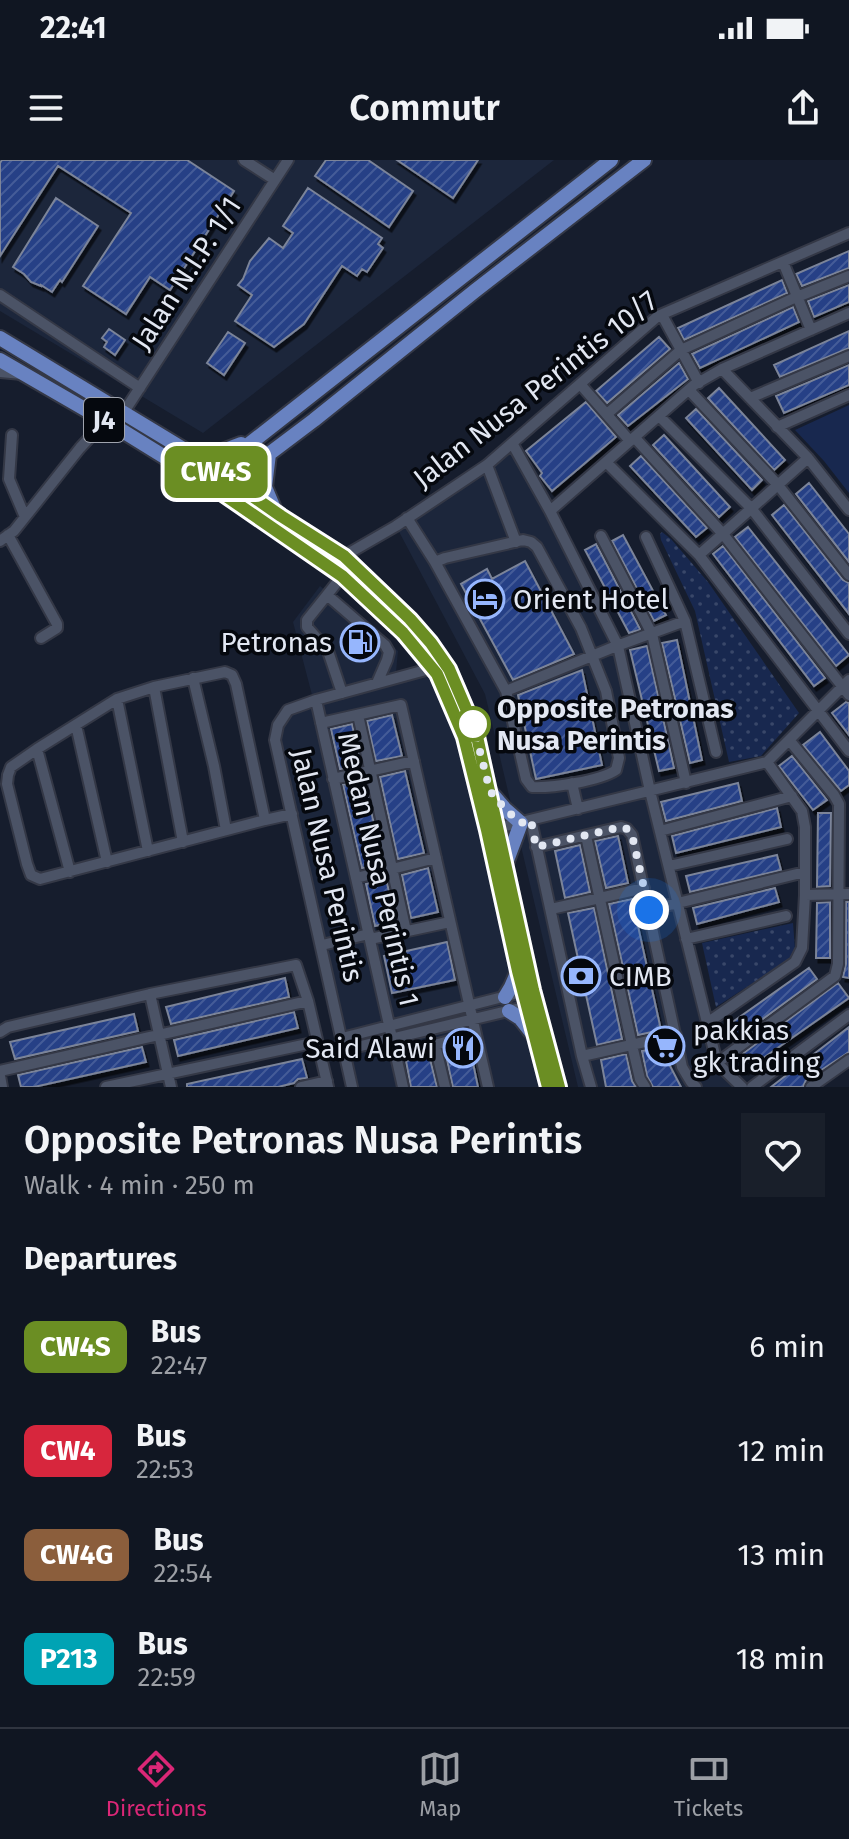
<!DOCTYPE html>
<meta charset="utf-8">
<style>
:root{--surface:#101622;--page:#191f2a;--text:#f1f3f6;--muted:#9c9fa5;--line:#303540;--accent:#db2777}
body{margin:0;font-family:"Fira Sans",sans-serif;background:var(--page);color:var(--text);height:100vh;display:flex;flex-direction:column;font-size:30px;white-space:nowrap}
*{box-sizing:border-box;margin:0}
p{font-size:26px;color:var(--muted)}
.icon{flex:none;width:44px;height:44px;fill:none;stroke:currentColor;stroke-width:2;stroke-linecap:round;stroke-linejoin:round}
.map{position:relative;height:927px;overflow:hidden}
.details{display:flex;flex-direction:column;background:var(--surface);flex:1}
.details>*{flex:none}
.badge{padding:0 16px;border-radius:12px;font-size:28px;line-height:52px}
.you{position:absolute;width:40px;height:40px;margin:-20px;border:6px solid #fff;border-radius:50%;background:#1a73e8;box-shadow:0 0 0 12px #1a73e833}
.map>.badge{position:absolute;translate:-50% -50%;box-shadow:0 0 0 4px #fff}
h2{padding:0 24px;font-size:30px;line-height:72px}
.round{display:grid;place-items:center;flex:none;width:84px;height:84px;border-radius:0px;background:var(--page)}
.overview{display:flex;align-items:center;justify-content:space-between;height:136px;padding:0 24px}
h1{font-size:38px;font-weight:600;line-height:60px}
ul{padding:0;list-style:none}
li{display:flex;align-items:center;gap:24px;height:104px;padding:0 24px}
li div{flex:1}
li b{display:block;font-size:30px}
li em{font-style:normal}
li .badge{min-width:88px;font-weight:700;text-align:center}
.status{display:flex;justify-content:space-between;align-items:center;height:56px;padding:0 40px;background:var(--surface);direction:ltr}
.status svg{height:22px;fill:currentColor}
header{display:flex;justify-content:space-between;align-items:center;height:104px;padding:0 24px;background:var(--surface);font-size:36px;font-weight:600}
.menu{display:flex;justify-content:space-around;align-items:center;height:112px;border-top:2px solid var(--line);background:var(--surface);font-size:22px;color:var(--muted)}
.menu a{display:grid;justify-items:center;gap:4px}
.menu .selected{color:var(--accent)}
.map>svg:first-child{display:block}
.built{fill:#1c263b}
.grass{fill:#18284f}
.park{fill:url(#park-dots)}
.building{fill:url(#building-hatch);stroke:#7b8499;stroke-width:2;filter:url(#shadow)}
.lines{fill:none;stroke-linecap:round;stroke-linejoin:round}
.minor-casing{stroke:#343846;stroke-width:14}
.major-casing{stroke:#343846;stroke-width:18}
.minor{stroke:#4b5366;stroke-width:10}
.major{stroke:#6882c1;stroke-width:14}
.line-casing{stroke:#fff;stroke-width:18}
.line{stroke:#6b8e23;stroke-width:12}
.walk{stroke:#e2e7f2;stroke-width:8;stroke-dasharray:0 14.4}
.stop-dot{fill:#fff;stroke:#6b8e23;stroke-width:4}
.labels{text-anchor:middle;stroke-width:7;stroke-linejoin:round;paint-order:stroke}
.shield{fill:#05080e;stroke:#a0a4ae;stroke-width:2}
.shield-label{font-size:26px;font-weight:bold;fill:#e2e7f2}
.street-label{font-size:28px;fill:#e2e7f2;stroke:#05080e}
.poi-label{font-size:28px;fill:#e2e7f2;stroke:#05080e;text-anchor:start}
.stop-label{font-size:28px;font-weight:bold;fill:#e2e7f2;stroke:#05080e;text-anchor:start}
</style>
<div class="status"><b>22:41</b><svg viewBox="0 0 49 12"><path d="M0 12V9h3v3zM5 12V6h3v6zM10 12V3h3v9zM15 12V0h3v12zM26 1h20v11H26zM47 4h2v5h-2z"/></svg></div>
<header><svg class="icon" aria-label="menu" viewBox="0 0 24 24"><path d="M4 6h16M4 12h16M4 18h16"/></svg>Commutr<svg class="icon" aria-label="share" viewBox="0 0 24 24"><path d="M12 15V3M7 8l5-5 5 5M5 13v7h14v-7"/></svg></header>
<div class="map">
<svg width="849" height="927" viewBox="0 0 849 927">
<defs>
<pattern id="park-dots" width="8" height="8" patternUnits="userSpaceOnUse" patternTransform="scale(2)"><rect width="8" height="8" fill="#18284f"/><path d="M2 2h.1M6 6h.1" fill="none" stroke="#394769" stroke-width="1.8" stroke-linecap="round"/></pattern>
<pattern id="building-hatch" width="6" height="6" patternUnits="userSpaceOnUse" patternTransform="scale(2)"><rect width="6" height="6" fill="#254086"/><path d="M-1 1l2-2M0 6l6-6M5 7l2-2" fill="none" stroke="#445c98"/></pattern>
<filter id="shadow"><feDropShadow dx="2.5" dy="4.5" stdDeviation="0" flood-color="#0009"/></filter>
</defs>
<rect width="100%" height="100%" fill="#161d2d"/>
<!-- built -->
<path class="built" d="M 0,0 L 554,0 L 203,273 L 0,151 Z
M 508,286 L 614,487 L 710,906 L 733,927 L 578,927 L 485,534 L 396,366 Z
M 320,426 L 398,491 L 396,512 L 312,535 L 293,462 Z
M 425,510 L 453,561 L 517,833 L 542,927 L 357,927 L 309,719 L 278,565 L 288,550 Z"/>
<!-- grass -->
<path class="grass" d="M 849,245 L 849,333 L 824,301 L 795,270 Z"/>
<!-- park -->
<path class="park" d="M 662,372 L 671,379 L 708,422 L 799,553 L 761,596 L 729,602 L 695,451 L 661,380 L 660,374 Z
M 793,763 L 795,790 L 790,799 L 716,847 L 702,783 Z"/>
<!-- building -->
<path class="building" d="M 2,0 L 187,0 L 234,31 L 170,130 L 150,117 L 126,154 L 83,126 L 131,53 L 58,6 L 0,96 L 0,3 Z
M 326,0 L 368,0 L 413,31 L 389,67 L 315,16 Z
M 397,0 L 478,0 L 453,38 Z
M 308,28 L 382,78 L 378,84 L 383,88 L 367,112 L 362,109 L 357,116 L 342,106 L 304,164 L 274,187 L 235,161 L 252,135 L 238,125 L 243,119 L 250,101 L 269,78 L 283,88 L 293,73 L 283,66 Z
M 56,38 L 98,66 L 62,122 L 60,120 L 52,132 L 41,125 L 41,126 L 31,122 L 24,114 L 13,107 Z
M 849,91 L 849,108 L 802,126 L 796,114 Z
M 782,120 L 787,133 L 684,180 L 678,168 Z
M 849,125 L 849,142 L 814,157 L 808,141 Z
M 793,147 L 799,162 L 700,208 L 692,194 Z
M 109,169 L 125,180 L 115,195 L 104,187 L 107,182 L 102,178 Z
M 849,171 L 849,188 L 780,217 L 774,205 Z
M 228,172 L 245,183 L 224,215 L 207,203 Z
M 659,177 L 670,189 L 607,243 L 596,231 Z
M 679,203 L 688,219 L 628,266 L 618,255 Z
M 849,205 L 849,225 L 784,253 L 776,236 Z
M 719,228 L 785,300 L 774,310 L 708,238 Z
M 586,242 L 616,277 L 552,331 L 540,316 L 542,313 L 526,291 Z
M 696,249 L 762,320 L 752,330 L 686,258 Z
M 664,275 L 730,347 L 719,357 L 653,285 Z
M 641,296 L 707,368 L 696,377 L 630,306 Z
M 809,323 L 849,374 L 849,402 L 796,334 Z
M 784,345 L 843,420 L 849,423 L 849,454 L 772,355 Z
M 748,367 L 849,495 L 836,506 L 735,377 Z
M 623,375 L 666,455 L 654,461 L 612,381 Z
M 596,384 L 640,469 L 639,470 L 629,473 L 585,390 Z
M 723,386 L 825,518 L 814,526 L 713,394 Z
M 525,401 L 574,494 L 513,520 L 461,424 L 487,409 L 492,419 Z
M 677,480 L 702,600 L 690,603 L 662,483 Z
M 647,486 L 674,608 L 659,611 L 630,490 Z
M 582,510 L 602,605 L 536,619 L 518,535 Z
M 846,542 L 849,543 L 849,575 L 832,553 Z
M 392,555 L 402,596 L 376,601 L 367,561 Z
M 352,564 L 361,605 L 340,609 L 331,569 Z
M 820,572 L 849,611 L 849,625 L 841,631 L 803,585 Z
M 792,596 L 827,640 L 813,650 L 779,606 Z
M 405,611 L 424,693 L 398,699 L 380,617 Z
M 364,620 L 383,703 L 362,708 L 343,625 Z
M 738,623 L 742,641 L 666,661 L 661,642 Z
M 777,648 L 781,667 L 676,693 L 672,676 Z
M 818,653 L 831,653 L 830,726 L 817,727 Z
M 618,676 L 628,723 L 606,728 L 595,681 Z
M 580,685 L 590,732 L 565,738 L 555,691 Z
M 777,695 L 781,710 L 690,732 L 686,716 Z
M 428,708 L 438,752 L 411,758 L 402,715 Z
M 386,719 L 396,761 L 375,766 L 366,724 Z
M 775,728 L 779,742 L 697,764 L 693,748 Z
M 632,739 L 661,870 L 638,875 L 609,744 Z
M 830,742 L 830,798 L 816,798 L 817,743 Z
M 846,742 L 849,742 L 849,818 L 843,817 L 846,804 Z
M 594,748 L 622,879 L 597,885 L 568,753 Z
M 447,782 L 455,820 L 392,833 L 384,796 Z
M 809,808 L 817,819 L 733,881 L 724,868 Z
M 285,818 L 289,837 L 171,864 L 166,847 Z
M 838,823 L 849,838 L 746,910 L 737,898 Z
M 294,852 L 298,868 L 178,896 L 174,880 Z
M 134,854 L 138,871 L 15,899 L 10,882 Z
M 849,867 L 849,892 L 806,920 L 803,927 L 771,927 Z
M 469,884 L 478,927 L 453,927 L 445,891 Z
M 666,886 L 670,906 L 681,927 L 653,927 L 647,916 L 642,891 Z
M 142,887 L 146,902 L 34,927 L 21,927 L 18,915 Z
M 626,894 L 632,921 L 636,927 L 606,927 L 601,900 Z
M 429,895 L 437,927 L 411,927 L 406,901 Z
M 302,899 L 307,918 L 298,919 L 294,923 L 278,927 L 187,927 L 187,924 Z"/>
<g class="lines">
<!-- minor casing -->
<g class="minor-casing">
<path id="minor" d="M 244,0 L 275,20
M 783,102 L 811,170
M 0,135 L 140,228
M 662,155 L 699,223
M 722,209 L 808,298 L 849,350
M 0,212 L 22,214
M 580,224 L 630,281
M 689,230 L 778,325 L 849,415
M 750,238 L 849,196
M 124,252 L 288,0
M 607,254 L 681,190 L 792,139 L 849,116
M 659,256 L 751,348 L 849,474
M 777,267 L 849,235
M 12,275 L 9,319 L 25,357
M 635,278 L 723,374 L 849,535
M 512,283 L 550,351 L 618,486 L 650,631 L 717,903 L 742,927
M 606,302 L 699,395 L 849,591
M 487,305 L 516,382
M 550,351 L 694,225 L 722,209 L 849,153
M 407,358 L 435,402 L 506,531 L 526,619 L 532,627 C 552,628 600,621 616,610 L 619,598 L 606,531 L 581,468 L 537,387 L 531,382 L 523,380 L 445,398 L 435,402
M 8,375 L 57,464 L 57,468 L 41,478
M 601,376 L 652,474 L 686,623
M 646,377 L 685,461 L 716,592
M 0,381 L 14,371 L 80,288 L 105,261
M 699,395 L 808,298
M 344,396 L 396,366 L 487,305 L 658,156 L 849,73
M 327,435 L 342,416
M 193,518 L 214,606 L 226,670
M 154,527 L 183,682
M 506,531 L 614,487 L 685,461
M 342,533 L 328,491 L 307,467 L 307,460 L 327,435 L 385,485 L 389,492 L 387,500 L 377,523
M 117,539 L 148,691
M 316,540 L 403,927
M 358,555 L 406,771
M 321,563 L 401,545 L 488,927
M 76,565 L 107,702
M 37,589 L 70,712
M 333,619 L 414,601
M 572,623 L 578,649
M 265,660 L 236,524 L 232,515 L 225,512 L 154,527 L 117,539 L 37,589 L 11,607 L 8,615 L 7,624 L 27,704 L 31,715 L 40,719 L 265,660 L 292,654
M 531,660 L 582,896 L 591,927
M 493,669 L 767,602 L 849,520
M 660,671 L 792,636
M 586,676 L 632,885 L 640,919 L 645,927
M 536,687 L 621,667 L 627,669 L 632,675 L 682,907 L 691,922 L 696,927
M 669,706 L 787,679
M 356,718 L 436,698
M 805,735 L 849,734
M 551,749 L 644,728
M 649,750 L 805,712
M 370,779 L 450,762
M 686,779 L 786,756
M 322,785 L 369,774
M 150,834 L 171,927
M 707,863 L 795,802 L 802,788 L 805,735 L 805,667 L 802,651 L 767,602
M 0,872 L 8,867 L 150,834 L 296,805 L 308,841 L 328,927
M 342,878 L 530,830
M 435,885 L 445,927
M 344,890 L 533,845
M 396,895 L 476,874
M 582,896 L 676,875
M 717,903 L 835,816 L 838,804 L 839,644 L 834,635 L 790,581
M 0,911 L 308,841
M 0,916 L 2,927
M 106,927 L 317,882
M 301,927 L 327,921
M 352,927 L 275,580 L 278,565 L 288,550 L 316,540 L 433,508
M 752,927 L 849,855
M 811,927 L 849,900"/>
</g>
<!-- major casing -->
<g class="major-casing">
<path id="major" d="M 0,178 L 203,301 L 281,356 L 344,396 L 410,459 L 431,483 L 449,509 L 476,572 L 533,830 L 559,927
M 0,200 L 121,270 L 223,333 L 342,416 L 403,473 L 422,493 L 437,514 L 464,577 L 487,670 L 518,811 L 548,927
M 192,292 L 220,292 L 241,284
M 269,294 L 265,327 L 275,351
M 212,316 L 234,296 L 611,0
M 228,326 L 233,321 L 314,260 L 476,130 L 644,0
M 493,635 L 505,649 L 521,663 L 506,703
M 505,837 L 511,827 L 518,811
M 509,851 L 520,858 L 531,872"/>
</g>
<!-- minor -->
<use href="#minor" class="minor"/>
<!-- major -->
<use href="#major" class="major"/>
</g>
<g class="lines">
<!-- line casing -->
<g class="line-casing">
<path id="line" d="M 548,927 L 518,811 L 487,670 L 464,577 L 437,514 L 403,473 L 342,416 L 207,323 L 216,311 L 281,356 L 344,396 L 410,459 L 431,483 L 449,509 L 476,572 L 533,830 L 559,927"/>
</g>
<!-- line -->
<use href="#line" class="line"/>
<!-- walk -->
<path class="walk" d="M 473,564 L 490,631 L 505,649 L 521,663 L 531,660 L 536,687 L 621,667 L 627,669 L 632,675 L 649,750"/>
</g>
<!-- icons -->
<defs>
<g id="hotel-ring" transform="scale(2)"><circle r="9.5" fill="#05080e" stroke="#96b6fd" stroke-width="1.5"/><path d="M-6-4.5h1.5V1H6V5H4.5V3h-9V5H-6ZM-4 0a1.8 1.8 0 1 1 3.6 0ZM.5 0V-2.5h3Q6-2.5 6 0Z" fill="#96b6fd"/></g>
<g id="fuel-ring" transform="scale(2)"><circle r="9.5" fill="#05080e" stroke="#96b6fd" stroke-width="1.5"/><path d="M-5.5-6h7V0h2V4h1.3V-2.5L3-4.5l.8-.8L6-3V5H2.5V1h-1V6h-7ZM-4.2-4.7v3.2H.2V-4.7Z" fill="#96b6fd"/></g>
<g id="bank-ring" transform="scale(2)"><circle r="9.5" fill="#05080e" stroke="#96b6fd" stroke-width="1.5"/><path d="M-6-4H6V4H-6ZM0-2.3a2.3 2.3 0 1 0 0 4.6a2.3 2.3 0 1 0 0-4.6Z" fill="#96b6fd"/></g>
<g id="supermarket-ring" transform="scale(2)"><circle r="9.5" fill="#05080e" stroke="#96b6fd" stroke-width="1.5"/><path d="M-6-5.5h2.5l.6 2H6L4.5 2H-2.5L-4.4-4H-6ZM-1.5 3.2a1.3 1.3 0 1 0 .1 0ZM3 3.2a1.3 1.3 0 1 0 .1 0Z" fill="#96b6fd"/></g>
<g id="restaurant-ring" transform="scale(2)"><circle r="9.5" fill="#05080e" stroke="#96b6fd" stroke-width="1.5"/><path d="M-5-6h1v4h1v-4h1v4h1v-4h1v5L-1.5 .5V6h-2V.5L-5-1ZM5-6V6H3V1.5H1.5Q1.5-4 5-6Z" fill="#96b6fd"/></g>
</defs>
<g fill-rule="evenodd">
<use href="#hotel-ring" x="485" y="439"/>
<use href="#fuel-ring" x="360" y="482"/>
<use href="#bank-ring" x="581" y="816"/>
<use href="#supermarket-ring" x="665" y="886"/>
<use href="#restaurant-ring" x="463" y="888"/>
</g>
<!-- markers -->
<circle class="stop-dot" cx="473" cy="564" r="16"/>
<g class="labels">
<!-- shield labels -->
<rect class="shield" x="84" y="238" width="40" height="44" rx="6"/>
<g class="shield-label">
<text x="104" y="269">J4</text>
</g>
<!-- street labels -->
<g class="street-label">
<text transform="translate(186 113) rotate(-57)" y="10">Jalan N.I.P. 1/1</text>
<text transform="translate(535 229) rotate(-38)" y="10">Jalan Nusa Perintis 10/7</text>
<text transform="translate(328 705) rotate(77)" y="10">Jalan Nusa Perintis</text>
<text transform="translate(379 709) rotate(77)" y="10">Medan Nusa Perintis 1</text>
</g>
<!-- poi labels -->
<g class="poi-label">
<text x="513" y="449">Orient Hotel</text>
<text x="332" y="492" text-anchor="end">Petronas</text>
<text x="609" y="826">CIMB</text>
<text x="693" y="880">pakkias<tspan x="693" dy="32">gk trading</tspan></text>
<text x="435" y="898" text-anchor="end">Said Alawi</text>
</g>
<!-- stop labels -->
<g class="stop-label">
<text x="497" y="558">Opposite Petronas<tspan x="497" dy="32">Nusa Perintis</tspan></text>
</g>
</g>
</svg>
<div class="you" style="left:649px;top:750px"></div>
<b class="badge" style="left:216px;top:312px;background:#6b8e23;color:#fff">CW4S</b>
</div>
<section class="details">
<div class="overview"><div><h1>Opposite Petronas Nusa Perintis</h1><p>Walk · 4 min · 250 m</p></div><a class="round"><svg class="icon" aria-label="heart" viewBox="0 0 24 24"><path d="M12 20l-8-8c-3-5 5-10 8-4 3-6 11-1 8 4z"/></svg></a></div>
<h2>Departures</h2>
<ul>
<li><span class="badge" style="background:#6b8e23;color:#fff">CW4S</span><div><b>Bus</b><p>22:47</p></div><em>6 min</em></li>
<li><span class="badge" style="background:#d7263d;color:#fff">CW4</span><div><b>Bus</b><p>22:53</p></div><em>12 min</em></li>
<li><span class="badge" style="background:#8b5e3c;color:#fff">CW4G</span><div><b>Bus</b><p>22:54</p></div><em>13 min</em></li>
<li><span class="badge" style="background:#00a3b4;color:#fff">P213</span><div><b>Bus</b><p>22:59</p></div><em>18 min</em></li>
</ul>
</section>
<nav class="menu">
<a class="selected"><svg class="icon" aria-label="directions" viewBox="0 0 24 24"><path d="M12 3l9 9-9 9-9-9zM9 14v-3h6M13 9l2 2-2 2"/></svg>Directions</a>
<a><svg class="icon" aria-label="map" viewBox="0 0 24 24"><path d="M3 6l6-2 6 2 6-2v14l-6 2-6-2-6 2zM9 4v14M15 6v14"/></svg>Map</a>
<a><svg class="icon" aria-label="tickets" viewBox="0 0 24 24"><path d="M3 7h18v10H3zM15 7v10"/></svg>Tickets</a>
</nav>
